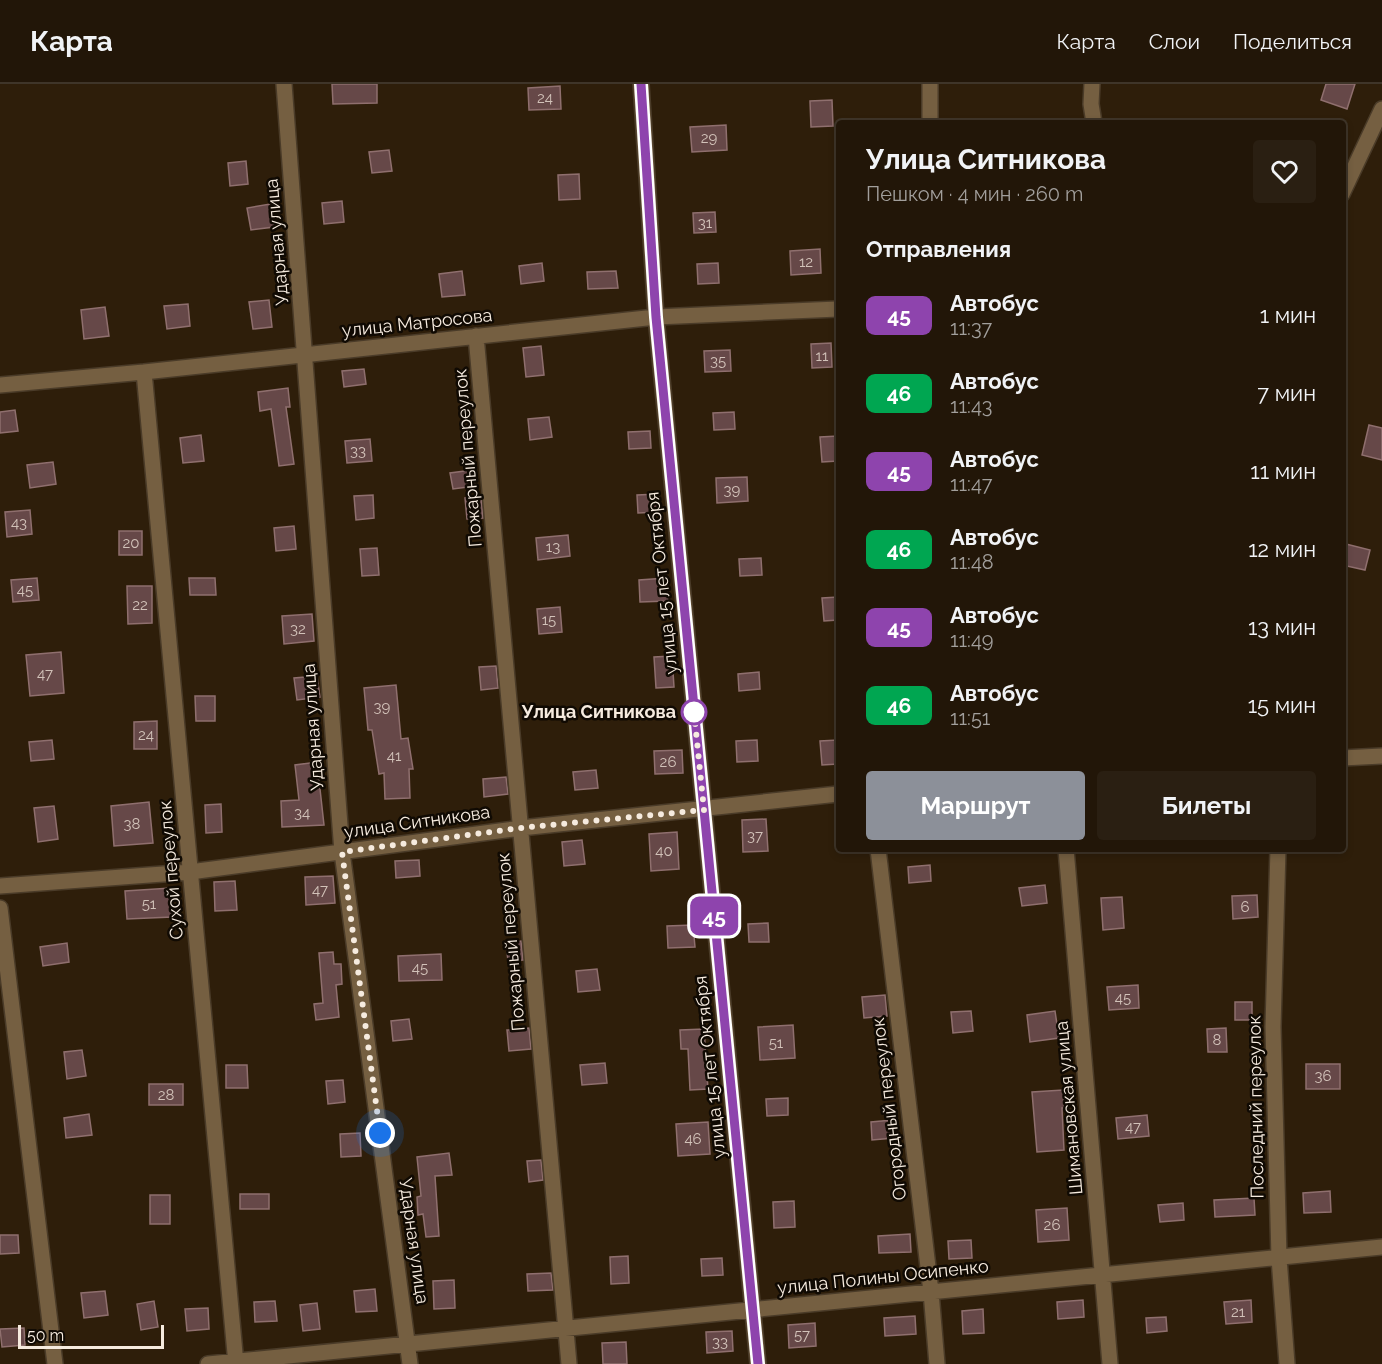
<!DOCTYPE html>
<html lang="ru">
<meta charset="utf-8">
<style>
:root{--surface:#221608;--page:#2a1f12;--text:#f1f3f6;--muted:#a29f9c;--line:#3f3529;--accent:#8c9099}
body{margin:0;font-family:Raleway,sans-serif;background:var(--page);color:var(--text);height:100vh;display:flex;flex-direction:column;font-size:22px;white-space:nowrap}
*{box-sizing:border-box;margin:0}
p{font-size:20px;color:var(--muted)}
.icon{flex:none;width:33px;height:33px;fill:none;stroke:currentColor;stroke-width:2;stroke-linecap:round;stroke-linejoin:round}
.map{position:relative;flex:1;overflow:hidden}
.details{position:absolute;left:836px;top:36px;width:510px;height:732px;display:flex;flex-direction:column;background:var(--surface);border-radius:6px;box-shadow:0 3px 9px #0003,0 0 0 2px var(--line)}
.details>*{flex:none}
.badge{padding:0 12px;border-radius:9px;font-size:21px;line-height:39px}
.scale{position:absolute;left:18px;bottom:15px;width:146px;box-sizing:border-box;padding-left:6px;border:3px solid #f6ebdf;border-top:0;font-size:16px;line-height:21px;white-space:nowrap;color:#f6ebdf;-webkit-text-stroke:4px #100a03;paint-order:stroke}
.you{position:absolute;width:30px;height:30px;margin:-15px;border:4px solid #fff;border-radius:50%;background:#1a73e8;box-shadow:0 0 0 9px #1a73e833}
.map>.badge{position:absolute;translate:-50% -50%;box-shadow:0 0 0 3px #fff}
h2{padding:0 30px;font-size:22px;line-height:54px}
.round{display:grid;place-items:center;flex:none;width:63px;height:63px;border-radius:6px;background:var(--page)}
.headline{display:flex;align-items:center;justify-content:space-between;height:102px;padding:0 30px}
h1{font-size:28px;font-weight:700;line-height:45px}
.primary-button{display:flex;gap:12px;margin-top:auto;padding:12px 30px}
.primary-button a{flex:1;height:69px;border-radius:6px;background:var(--accent);color:#fff;font-size:24px;font-weight:700;line-height:69px;text-align:center}
.primary-button a+a{background:var(--page);color:var(--text)}
ul{padding:0;list-style:none}
li{display:flex;align-items:center;gap:18px;height:78px;padding:0 30px}
li div{flex:1}
li b{display:block;font-size:22px}
li em{font-style:normal}
li .badge{min-width:66px;font-weight:700;text-align:center}
header{display:flex;align-items:center;gap:36px;box-sizing:border-box;height:84px;padding:0 30px;background:var(--surface);border-bottom:2px solid var(--line)}
header strong{font-size:28px}
nav{display:flex;gap:33px;margin-inline-start:auto;font-size:21px}
.map>svg:first-child{display:block}
.building{fill:#664848;stroke:#8f6f6e;stroke-width:1.5}
.lines{fill:none;stroke-linecap:round;stroke-linejoin:round}
.street-casing{stroke:#4a3b28;stroke-width:18}
.street{stroke:#755f41;stroke-width:15}
.line-casing{stroke:#fff;stroke-width:14}
.line{stroke:#8e44ad;stroke-width:9}
.walk{stroke:#f6ebdf;stroke-width:6;stroke-dasharray:0 10.8}
.stop-dot{fill:#fff;stroke:#8e44ad;stroke-width:3}
.labels{text-anchor:middle;stroke-width:5;stroke-linejoin:round;paint-order:stroke}
.number-label{font-size:15px;fill:#d2c2b9}
.street-label{font-size:18px;fill:#f6ebdf;stroke:#100a03}
.stop-label{font-size:18px;font-weight:bold;fill:#f6ebdf;stroke:#100a03;text-anchor:end}
</style>
<header>
<strong>Карта</strong>
<nav><a>Карта</a><a>Слои</a><a>Поделиться</a></nav>
</header>
<div class="map">
<svg width="1382" height="1280" viewBox="0 0 1382 1280">
<rect width="100%" height="100%" fill="#2e1e0a"/>
<!-- building -->
<path class="building" d="M 332,0 L 377,0 L 377,19 L 333,20 Z
M 1326,0 L 1355,0 L 1347,25 L 1321,16 Z
M 560,2 L 561,25 L 529,26 L 528,4 Z
M 832,16 L 833,42 L 811,43 L 810,17 Z
M 726,41 L 727,66 L 692,68 L 690,43 Z
M 389,66 L 392,87 L 372,89 L 369,68 Z
M 246,77 L 248,100 L 230,102 L 228,79 Z
M 579,90 L 580,115 L 559,116 L 558,91 Z
M 342,117 L 344,138 L 324,140 L 322,119 Z
M 270,120 L 274,143 L 251,146 L 247,124 Z
M 715,128 L 716,148 L 694,149 L 693,129 Z
M 820,165 L 821,189 L 791,191 L 790,167 Z
M 542,179 L 544,197 L 521,200 L 519,182 Z
M 718,179 L 719,199 L 698,200 L 697,180 Z
M 462,187 L 465,211 L 442,213 L 439,190 Z
M 616,187 L 618,204 L 588,205 L 587,188 Z
M 269,216 L 272,243 L 253,245 L 249,218 Z
M 188,220 L 190,242 L 167,245 L 164,222 Z
M 105,223 L 109,252 L 84,255 L 81,226 Z
M 831,259 L 832,283 L 812,284 L 811,260 Z
M 541,262 L 544,291 L 526,293 L 523,264 Z
M 730,266 L 731,287 L 705,288 L 704,267 Z
M 364,285 L 366,300 L 344,303 L 342,287 Z
M 288,304 L 290,323 L 286,323 L 294,380 L 279,382 L 271,325 L 260,327 L 258,308 Z
M 15,326 L 18,347 L 0,349 L 0,328 Z
M 734,328 L 735,345 L 714,346 L 713,329 Z
M 549,333 L 552,353 L 530,356 L 528,335 Z
M 1369,341 L 1382,344 L 1382,376 L 1362,371 Z
M 650,347 L 651,364 L 629,365 L 628,348 Z
M 201,351 L 204,377 L 183,379 L 180,354 Z
M 838,352 L 838,377 L 822,378 L 820,353 Z
M 370,355 L 372,377 L 347,379 L 345,357 Z
M 53,378 L 56,400 L 30,404 L 27,381 Z
M 472,386 L 475,402 L 453,405 L 450,389 Z
M 747,393 L 748,417 L 717,419 L 716,394 Z
M 659,410 L 659,428 L 638,429 L 637,411 Z
M 373,411 L 374,434 L 356,436 L 354,412 Z
M 481,412 L 483,434 L 467,435 L 465,414 Z
M 30,426 L 32,450 L 7,453 L 5,428 Z
M 294,442 L 296,465 L 276,467 L 274,444 Z
M 119,447 L 142,447 L 142,471 L 119,471 Z
M 568,451 L 570,472 L 538,476 L 536,454 Z
M 1342,459 L 1370,466 L 1365,486 L 1342,481 Z
M 377,464 L 379,491 L 362,492 L 360,465 Z
M 761,474 L 762,491 L 740,492 L 739,475 Z
M 37,494 L 39,516 L 13,518 L 11,496 Z
M 189,494 L 215,494 L 216,511 L 190,511 Z
M 666,494 L 668,517 L 640,518 L 639,496 Z
M 127,502 L 152,502 L 152,539 L 128,540 Z
M 838,513 L 838,536 L 824,537 L 822,514 Z
M 560,523 L 562,548 L 539,550 L 537,525 Z
M 312,530 L 314,557 L 284,560 L 282,532 Z
M 61,568 L 64,609 L 30,612 L 26,571 Z
M 672,572 L 674,603 L 656,604 L 654,573 Z
M 496,582 L 498,604 L 481,606 L 479,583 Z
M 759,588 L 760,605 L 739,607 L 738,590 Z
M 317,592 L 320,613 L 297,616 L 294,594 Z
M 396,601 L 401,655 L 408,654 L 413,685 L 409,685 L 410,714 L 385,715 L 384,689 L 379,690 L 372,646 L 368,646 L 364,604 Z
M 195,612 L 215,612 L 215,637 L 196,637 Z
M 157,637 L 157,665 L 134,665 L 134,638 Z
M 52,656 L 54,675 L 31,677 L 29,658 Z
M 757,656 L 758,677 L 737,678 L 736,657 Z
M 838,656 L 838,680 L 822,681 L 820,657 Z
M 682,666 L 683,689 L 655,690 L 654,667 Z
M 317,678 L 324,741 L 282,743 L 281,717 L 299,716 L 295,681 Z
M 596,686 L 598,704 L 575,706 L 573,688 Z
M 506,693 L 508,710 L 484,713 L 483,695 Z
M 149,718 L 153,759 L 114,762 L 111,722 Z
M 221,720 L 222,748 L 206,749 L 205,721 Z
M 54,722 L 58,755 L 38,758 L 34,724 Z
M 766,735 L 768,767 L 743,768 L 742,736 Z
M 677,748 L 679,785 L 651,787 L 649,750 Z
M 582,756 L 585,780 L 564,782 L 562,758 Z
M 419,776 L 420,792 L 396,794 L 395,777 Z
M 930,781 L 931,797 L 909,799 L 908,783 Z
M 333,792 L 335,819 L 306,821 L 305,793 Z
M 235,797 L 237,826 L 215,827 L 214,798 Z
M 1045,801 L 1047,819 L 1022,822 L 1019,804 Z
M 171,804 L 172,833 L 127,835 L 125,807 Z
M 1257,811 L 1258,833 L 1233,835 L 1232,812 Z
M 1122,813 L 1124,844 L 1103,846 L 1101,814 Z
M 768,839 L 769,858 L 749,858 L 748,840 Z
M 693,841 L 695,863 L 668,864 L 667,842 Z
M 521,857 L 523,876 L 508,877 L 506,859 Z
M 67,859 L 69,878 L 43,882 L 40,863 Z
M 333,868 L 334,880 L 341,880 L 342,900 L 336,901 L 339,933 L 316,936 L 314,920 L 323,919 L 319,869 Z
M 441,870 L 442,896 L 399,897 L 398,872 Z
M 597,885 L 600,906 L 578,908 L 576,887 Z
M 1138,901 L 1139,924 L 1109,926 L 1107,903 Z
M 885,911 L 887,932 L 864,934 L 862,913 Z
M 1235,918 L 1252,918 L 1252,936 L 1235,936 Z
M 971,927 L 973,947 L 953,949 L 951,928 Z
M 1055,927 L 1059,954 L 1030,958 L 1027,931 Z
M 409,935 L 412,955 L 393,957 L 391,937 Z
M 793,941 L 795,974 L 760,976 L 758,943 Z
M 529,944 L 531,965 L 509,967 L 507,946 Z
M 1226,944 L 1227,968 L 1208,968 L 1207,945 Z
M 704,945 L 708,1005 L 690,1006 L 688,965 L 681,965 L 680,946 Z
M 82,966 L 86,992 L 67,995 L 64,968 Z
M 605,979 L 607,999 L 582,1001 L 580,981 Z
M 1306,980 L 1340,980 L 1340,1005 L 1306,1005 Z
M 226,981 L 247,981 L 248,1004 L 226,1004 Z
M 343,996 L 345,1018 L 328,1020 L 326,997 Z
M 149,1000 L 183,1000 L 183,1021 L 149,1021 Z
M 1063,1006 L 1064,1024 L 1062,1024 L 1064,1066 L 1037,1068 L 1032,1008 Z
M 788,1014 L 788,1031 L 767,1032 L 766,1015 Z
M 89,1030 L 92,1051 L 66,1054 L 64,1034 Z
M 1147,1031 L 1149,1052 L 1118,1055 L 1116,1034 Z
M 892,1036 L 894,1054 L 872,1056 L 871,1038 Z
M 708,1038 L 710,1070 L 678,1072 L 676,1040 Z
M 360,1049 L 361,1072 L 341,1073 L 340,1050 Z
M 449,1069 L 452,1091 L 435,1092 L 439,1152 L 426,1153 L 423,1130 L 418,1131 L 417,1113 L 421,1112 L 417,1073 Z
M 541,1076 L 543,1096 L 529,1098 L 527,1077 Z
M 1330,1107 L 1331,1128 L 1304,1129 L 1303,1109 Z
M 240,1110 L 269,1110 L 269,1125 L 240,1125 Z
M 150,1111 L 170,1111 L 170,1140 L 150,1140 Z
M 1254,1114 L 1255,1131 L 1215,1133 L 1214,1116 Z
M 794,1117 L 795,1143 L 774,1144 L 773,1118 Z
M 1183,1119 L 1184,1136 L 1160,1138 L 1158,1121 Z
M 1067,1124 L 1069,1156 L 1038,1158 L 1036,1126 Z
M 910,1150 L 911,1168 L 879,1169 L 878,1152 Z
M 0,1151 L 18,1151 L 19,1169 L 0,1170 Z
M 971,1156 L 972,1174 L 949,1175 L 948,1157 Z
M 628,1172 L 629,1199 L 611,1200 L 610,1173 Z
M 722,1174 L 723,1191 L 702,1192 L 701,1175 Z
M 551,1189 L 553,1206 L 528,1207 L 527,1190 Z
M 454,1196 L 455,1224 L 434,1225 L 433,1197 Z
M 375,1205 L 377,1227 L 356,1228 L 354,1207 Z
M 105,1207 L 108,1231 L 84,1234 L 81,1209 Z
M 1083,1216 L 1084,1233 L 1058,1235 L 1057,1218 Z
M 1251,1216 L 1252,1238 L 1226,1240 L 1224,1218 Z
M 154,1217 L 158,1243 L 141,1246 L 137,1220 Z
M 275,1217 L 277,1237 L 255,1238 L 254,1218 Z
M 317,1219 L 320,1245 L 303,1247 L 300,1221 Z
M 208,1224 L 209,1245 L 187,1247 L 185,1225 Z
M 983,1225 L 984,1249 L 963,1250 L 962,1227 Z
M 915,1232 L 916,1250 L 885,1252 L 884,1234 Z
M 1166,1233 L 1167,1247 L 1147,1249 L 1146,1234 Z
M 815,1239 L 816,1262 L 789,1264 L 788,1241 Z
M 24,1244 L 25,1261 L 2,1263 L 0,1245 Z
M 732,1247 L 733,1267 L 707,1269 L 706,1248 Z
M 626,1258 L 627,1280 L 603,1280 L 602,1259 Z"/>
<g class="lines">
<!-- street casing -->
<g class="street-casing">
<path id="street" d="M 284,0 L 342,768 L 410,1280
M 641,0 L 656,233 L 758,1280
M 1092,0 L 1091,20 L 1094,39
M 930,39 L 930,0
M 1342,110 L 1382,25
M 476,252 L 569,1280
M 144,288 L 236,1280
M 0,301 L 144,288 L 656,233 L 838,225
M 1342,674 L 1382,672
M 878,765 L 931,1208 L 937,1280
M 1066,765 L 1110,1280
M 1278,765 L 1273,943 L 1279,1174 L 1287,1280
M 0,802 L 190,788 L 521,744 L 838,710
M 0,824 L 55,1280
M 208,1280 L 1382,1163"/>
</g>
<!-- street -->
<use href="#street" class="street"/>
</g>
<g class="lines">
<!-- line casing -->
<g class="line-casing">
<path id="line" d="M 641,0 L 656,233 L 758,1280"/>
</g>
<!-- line -->
<use href="#line" class="line"/>
<!-- walk -->
<path class="walk" d="M 380,1049 L 342,768 L 520,744 L 704,726 L 694,628"/>
</g>
<!-- markers -->
<circle class="stop-dot" cx="694" cy="628" r="12"/>
<g class="labels">
<!-- number labels -->
<g class="number-label">
<text x="545" y="19">24</text>
<text x="709" y="59">29</text>
<text x="705" y="144">31</text>
<text x="806" y="183">12</text>
<text x="822" y="277">11</text>
<text x="718" y="282">35</text>
<text x="358" y="372">33</text>
<text x="732" y="411">39</text>
<text x="19" y="444">43</text>
<text x="131" y="464">20</text>
<text x="553" y="468">13</text>
<text x="25" y="511">45</text>
<text x="140" y="526">22</text>
<text x="549" y="541">15</text>
<text x="298" y="550">32</text>
<text x="45" y="595">47</text>
<text x="382" y="628">39</text>
<text x="146" y="656">24</text>
<text x="394" y="677">41</text>
<text x="668" y="683">26</text>
<text x="302" y="734">34</text>
<text x="132" y="745">38</text>
<text x="755" y="757">37</text>
<text x="664" y="772">40</text>
<text x="320" y="811">47</text>
<text x="149" y="825">51</text>
<text x="1245" y="828">6</text>
<text x="420" y="889">45</text>
<text x="1123" y="919">45</text>
<text x="1217" y="961">8</text>
<text x="776" y="964">51</text>
<text x="1323" y="997">36</text>
<text x="166" y="1016">28</text>
<text x="1133" y="1048">47</text>
<text x="693" y="1060">46</text>
<text x="1052" y="1146">26</text>
<text x="1238" y="1233">21</text>
<text x="802" y="1256">57</text>
<text x="720" y="1263">33</text>
</g>
<!-- street labels -->
<g class="street-label">
<text transform="translate(277 158) rotate(-95)" y="6">Ударная улица</text>
<text transform="translate(417 239) rotate(-6)" y="6">улица Матросова</text>
<text transform="translate(468 374) rotate(-95)" y="6">Пожарный переулок</text>
<text transform="translate(662 499) rotate(-96)" y="6">улица 15 лет Октября</text>
<text transform="translate(313 643) rotate(-94)" y="6">Ударная улица</text>
<text transform="translate(417 738) rotate(-8)" y="6">улица Ситникова</text>
<text transform="translate(171 786) rotate(-95)" y="6">Сухой переулок</text>
<text transform="translate(511 858) rotate(-95)" y="6">Пожарный переулок</text>
<text transform="translate(710 983) rotate(-96)" y="6">улица 15 лет Октября</text>
<text transform="translate(1256 1023) rotate(-91)" y="6">Последний переулок</text>
<text transform="translate(1069 1024) rotate(-95)" y="6">Шимановская улица</text>
<text transform="translate(889 1025) rotate(-97)" y="6">Огородный переулок</text>
<text transform="translate(414 1157) rotate(82)" y="6">Ударная улица</text>
<text transform="translate(883 1193) rotate(-6)" y="6">улица Полины Осипенко</text>
</g>
<!-- stop labels -->
<g class="stop-label">
<text x="676" y="634">Улица Ситникова</text>
</g>
</g>
</svg>
<div class="scale">50 m</div>
<div class="you" style="left:380px;top:1049px"></div>
<b class="badge" style="left:714px;top:832px;background:#8e44ad;color:#fff">45</b>
<section class="details">
<div class="headline"><div><h1>Улица Ситникова</h1><p>Пешком · 4 мин · 260 m</p></div><a class="round"><svg class="icon" aria-label="heart" viewBox="0 0 24 24"><path d="M12 20l-8-8c-3-5 5-10 8-4 3-6 11-1 8 4z"/></svg></a></div>
<h2>Отправления</h2>
<ul>
<li><span class="badge" style="background:#8e44ad;color:#fff">45</span><div><b>Автобус</b><p>11:37</p></div><em>1 мин</em></li>
<li><span class="badge" style="background:#00a651;color:#fff">46</span><div><b>Автобус</b><p>11:43</p></div><em>7 мин</em></li>
<li><span class="badge" style="background:#8e44ad;color:#fff">45</span><div><b>Автобус</b><p>11:47</p></div><em>11 мин</em></li>
<li><span class="badge" style="background:#00a651;color:#fff">46</span><div><b>Автобус</b><p>11:48</p></div><em>12 мин</em></li>
<li><span class="badge" style="background:#8e44ad;color:#fff">45</span><div><b>Автобус</b><p>11:49</p></div><em>13 мин</em></li>
<li><span class="badge" style="background:#00a651;color:#fff">46</span><div><b>Автобус</b><p>11:51</p></div><em>15 мин</em></li>
</ul>
<div class="primary-button"><a>Маршрут</a><a>Билеты</a></div>
</section>
</div>
